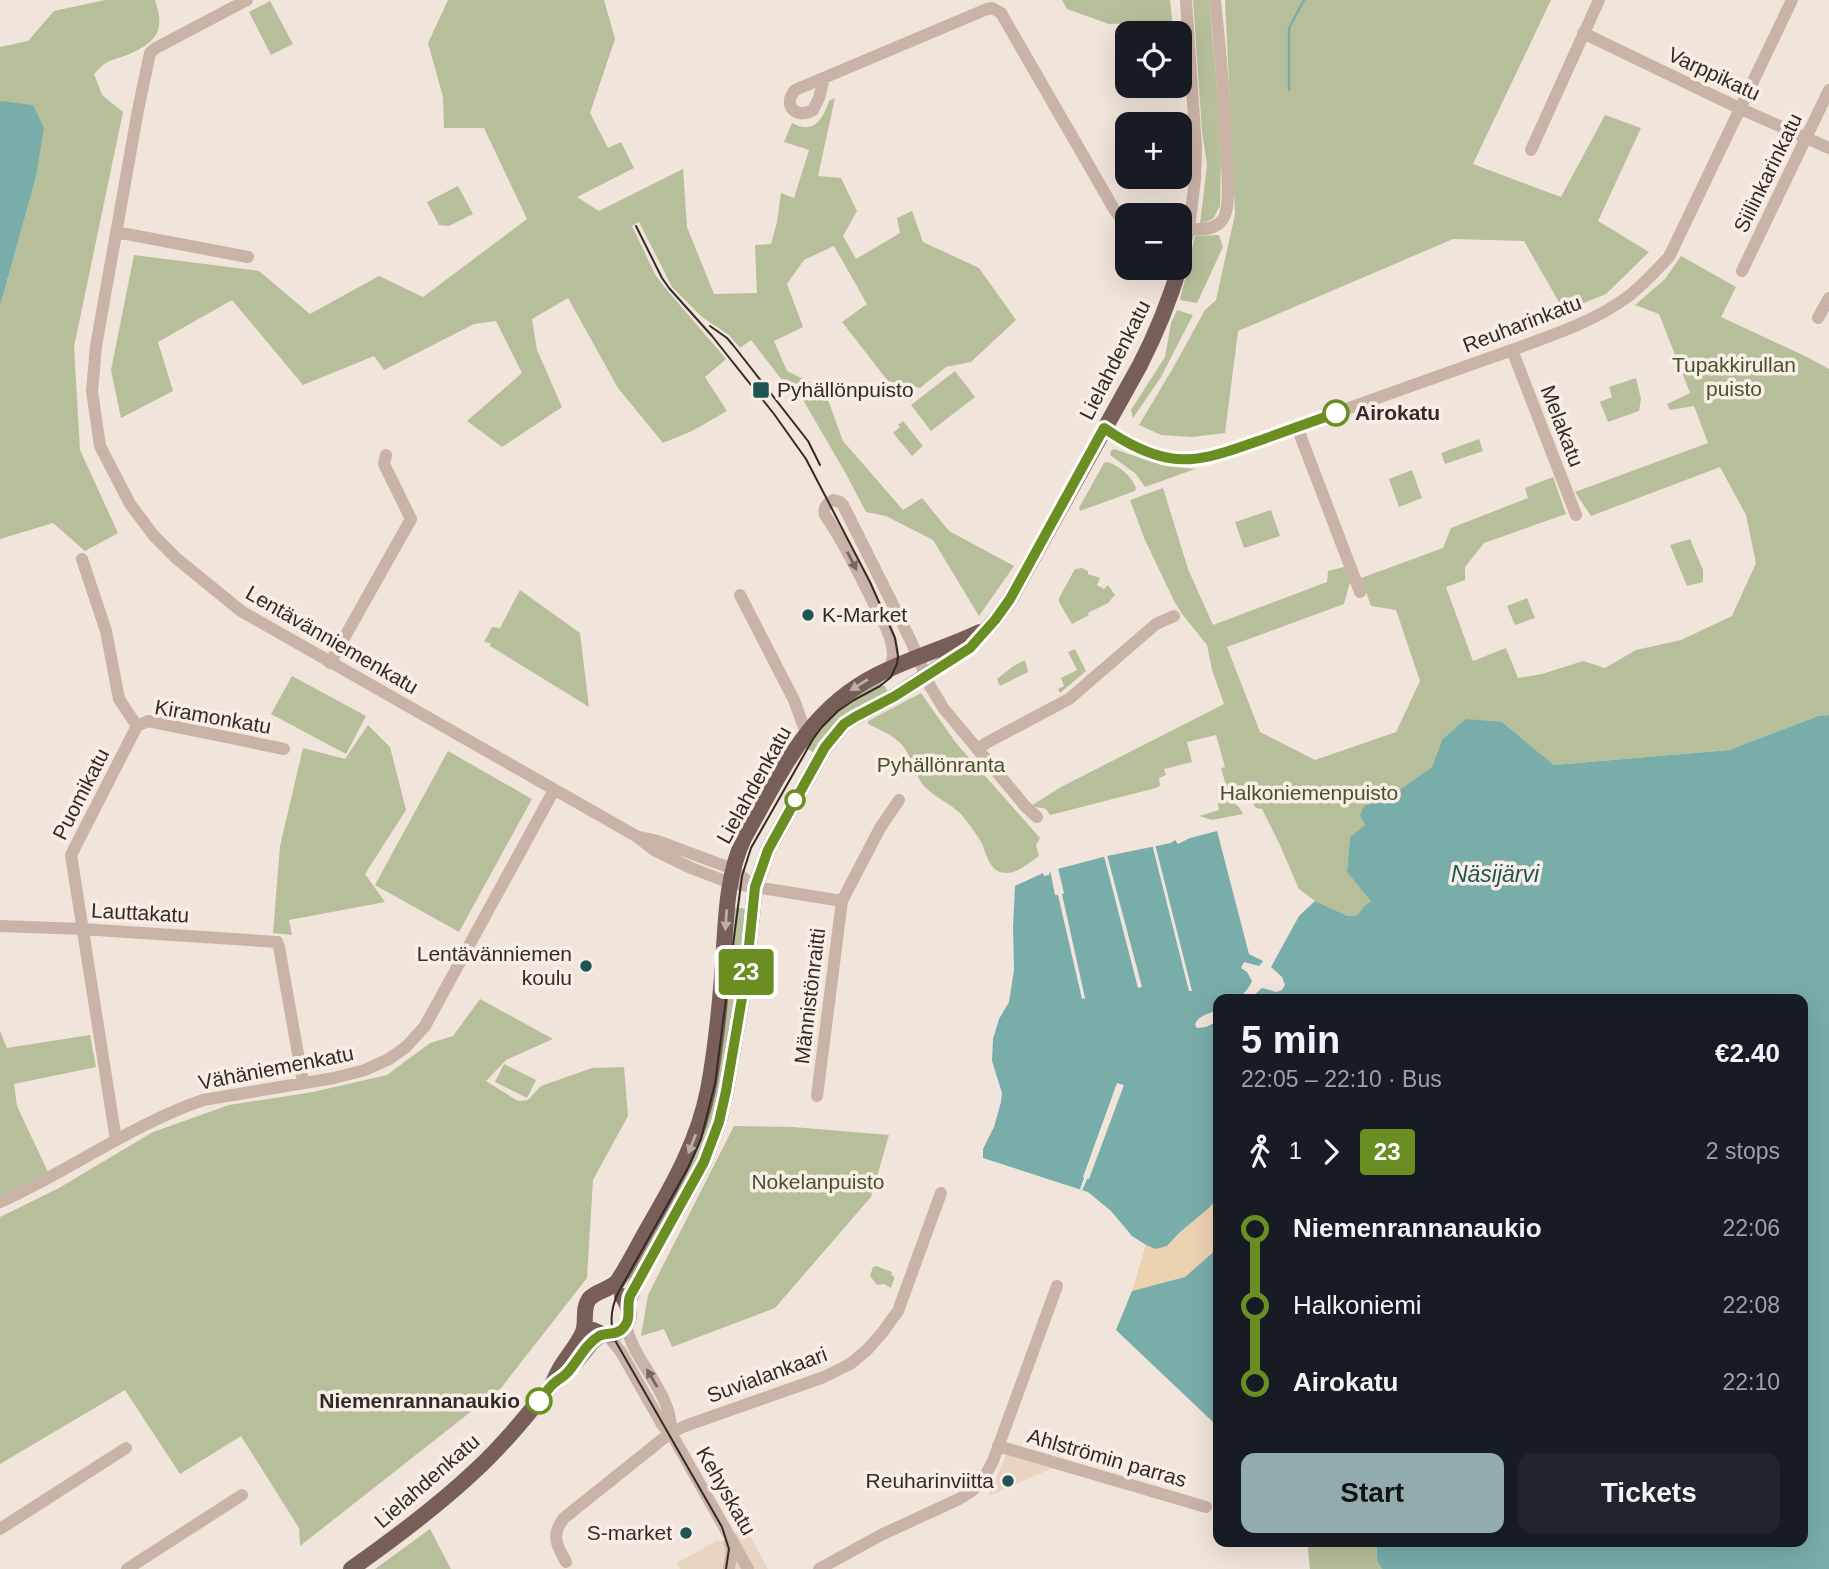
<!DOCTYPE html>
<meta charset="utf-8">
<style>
:root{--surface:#171b24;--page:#20242c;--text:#f1f3f6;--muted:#9ea1a6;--accent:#92acad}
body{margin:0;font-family:Helvetica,sans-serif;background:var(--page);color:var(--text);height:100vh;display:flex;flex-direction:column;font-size:26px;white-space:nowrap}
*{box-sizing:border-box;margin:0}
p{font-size:23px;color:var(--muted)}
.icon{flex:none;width:38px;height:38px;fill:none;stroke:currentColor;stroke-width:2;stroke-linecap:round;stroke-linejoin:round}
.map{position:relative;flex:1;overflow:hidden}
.drawer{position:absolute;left:1213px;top:994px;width:595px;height:553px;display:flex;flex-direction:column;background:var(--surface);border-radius:14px;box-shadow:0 7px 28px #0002}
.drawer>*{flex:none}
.badge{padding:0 14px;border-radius:5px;font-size:24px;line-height:46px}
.buttons{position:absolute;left:1115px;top:21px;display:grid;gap:14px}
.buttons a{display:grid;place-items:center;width:77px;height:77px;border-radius:14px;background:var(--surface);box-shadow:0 7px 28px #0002;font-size:35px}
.map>.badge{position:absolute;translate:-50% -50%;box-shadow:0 0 0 4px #fff}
.legs{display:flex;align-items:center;gap:10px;height:77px;padding:0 28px;font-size:23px}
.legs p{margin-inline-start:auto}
.headline{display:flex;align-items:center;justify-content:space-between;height:119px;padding:0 28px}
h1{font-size:38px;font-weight:700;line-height:52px}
.button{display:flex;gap:14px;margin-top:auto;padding:14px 28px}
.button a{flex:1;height:80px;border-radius:14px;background:var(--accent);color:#111;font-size:28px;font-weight:700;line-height:80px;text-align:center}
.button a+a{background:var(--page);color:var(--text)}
ul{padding:0 28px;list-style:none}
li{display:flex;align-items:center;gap:24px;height:77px;font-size:26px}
li i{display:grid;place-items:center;width:10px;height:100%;margin:0 9px;background:currentColor}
li i::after{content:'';width:18px;height:18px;margin:-9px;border:5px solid;border-radius:50%;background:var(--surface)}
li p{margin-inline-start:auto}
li:first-child i{background:linear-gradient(#0000 50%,currentColor 0)}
li:last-child i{background:linear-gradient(currentColor 50%,#0000 0)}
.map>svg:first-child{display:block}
.green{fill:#b7bf9a}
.sand{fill:#ecd2b1}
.plaza{fill:#e9d3c1}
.water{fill:#79adaa}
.pier{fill:#f1e4da}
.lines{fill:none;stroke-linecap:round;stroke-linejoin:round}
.stream{stroke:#79adaa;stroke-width:2.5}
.minor{stroke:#c9b2a6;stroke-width:12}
.major{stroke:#775f58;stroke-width:16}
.tram{stroke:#352a27;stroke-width:2}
.oneway{fill:#786760}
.oneway2{fill:#beaea6}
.line-1-casing{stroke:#fff;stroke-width:16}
.line-1{stroke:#6b8e23;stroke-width:10}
.poi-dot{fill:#1d5553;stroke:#f9eee6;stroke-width:2.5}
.stop-1-dot{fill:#fff;stroke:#6b8e23;stroke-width:3.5}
.labels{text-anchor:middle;stroke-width:7;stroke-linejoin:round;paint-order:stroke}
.street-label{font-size:21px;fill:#352a27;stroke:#f9eee6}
.park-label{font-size:21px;fill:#48532b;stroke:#f9eee6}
.poi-label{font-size:21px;fill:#352a27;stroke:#f9eee6;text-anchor:end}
.stop-label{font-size:21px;font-weight:bold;fill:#352a27;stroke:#f9eee6;text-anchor:start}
.water-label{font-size:23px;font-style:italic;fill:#1d5553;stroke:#f9eee6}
</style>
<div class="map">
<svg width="1829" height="1569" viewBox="0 0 1829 1569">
<rect width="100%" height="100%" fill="#f1e4da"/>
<!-- green -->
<path class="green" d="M 105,0 L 155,0 C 166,31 156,43 127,55 C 120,58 112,59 106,63 C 102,65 98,70 94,74 L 102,95 L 123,112 L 74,347 L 80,450 L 118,533 L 85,551 L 53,523 L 0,539 L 0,306 L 35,181 L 38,154 L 7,103 L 0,101 L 0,47 L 28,41 L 54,11 Z
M 448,0 L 604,0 L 615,39 L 590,113 L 608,148 L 621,142 L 634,168 L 577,197 L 599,211 L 683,169 L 687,227 L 714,294 L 757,293 L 755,245 L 771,244 L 777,222 L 781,193 L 794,198 L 809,150 L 784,142 L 792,123 C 814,135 823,119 829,101 L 835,98 L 818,176 L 841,178 L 857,211 L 843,236 L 856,259 L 900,233 L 897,218 L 912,211 L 923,242 L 979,268 L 1016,320 L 971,362 L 946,367 L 920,388 L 888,381 L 842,322 L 867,304 L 834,246 L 804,260 L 787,284 L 803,327 L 774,341 L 787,371 L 824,389 L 843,441 L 903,510 L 922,498 L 949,531 L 1014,566 L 979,616 L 933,540 L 886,516 L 866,512 L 846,474 L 795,386 L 789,389 L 751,340 L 740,348 L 729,335 L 702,317 L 672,287 L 639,222 L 632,226 L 656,276 L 667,290 L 726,359 L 705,377 L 727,411 L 692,431 L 663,443 L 618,388 L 568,298 L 532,319 L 537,350 L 562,407 L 502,447 L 467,421 L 522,373 L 496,321 L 474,324 L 384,370 L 374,356 L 303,385 L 232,300 L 158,342 L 173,391 L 121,418 L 111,370 L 134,255 L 259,271 L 310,314 L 379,276 L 423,297 L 527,219 L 484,128 L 444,128 L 443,97 L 428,43 Z
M 1062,0 L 1170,0 L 1173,29 L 1140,23 L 1109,24 L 1067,9 Z
M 1193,0 L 1209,0 L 1219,108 L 1221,159 L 1220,206 L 1213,219 L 1200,224 L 1207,165 L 1202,131 Z
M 1225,0 L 1551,0 L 1473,164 L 1561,197 L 1605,115 L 1641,128 L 1598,221 L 1649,252 L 1606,294 L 1564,311 L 1524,241 L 1453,239 L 1238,331 L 1225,433 L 1192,437 L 1161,435 L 1139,425 L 1173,368 L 1205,310 L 1216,300 L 1235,214 Z
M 270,1 L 293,44 L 271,55 L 249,12 Z
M 458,186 L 473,214 L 449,226 L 439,225 L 427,202 Z
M 1219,235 L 1223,247 L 1197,303 L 1180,300 L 1195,236 Z
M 1681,256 L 1736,287 L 1721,317 L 1807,357 L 1829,369 L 1829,715 L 1818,716 L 1729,750 L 1554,765 L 1502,722 L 1442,740 L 1432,767 L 1388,798 L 1365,805 L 1365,825 L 1350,837 L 1347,871 L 1372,901 L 1363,907 L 1358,915 L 1348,916 L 1315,901 L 1299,889 L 1279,843 L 1262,809 L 1256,808 C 1248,796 1243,790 1227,789 L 1221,768 L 1225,767 L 1216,735 L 1187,742 L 1192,762 L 1164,769 L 1166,775 L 1159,778 L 1160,786 L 1156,788 L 1050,815 L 1046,809 L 1031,806 L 1061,787 L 1224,704 L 1212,670 L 1207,645 L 1182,614 L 1174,601 L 1145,540 L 1130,500 L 1163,488 L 1188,569 L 1213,625 L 1327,582 L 1328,571 L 1344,567 L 1350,582 L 1344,604 L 1227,647 L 1260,732 L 1315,760 L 1396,732 L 1420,681 L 1396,610 L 1371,606 L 1361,578 L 1443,548 L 1451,528 L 1528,498 L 1525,488 L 1553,477 L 1566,514 L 1484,543 L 1465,567 L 1465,580 L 1446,587 L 1473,661 L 1506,648 L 1518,678 L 1542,674 L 1583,661 L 1605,668 L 1636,650 L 1681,640 L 1732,616 L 1756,563 L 1746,515 L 1720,467 L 1591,516 L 1575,492 L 1708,443 L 1694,406 L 1670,410 L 1667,404 L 1690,393 L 1659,314 L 1635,305 L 1665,279 Z
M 1177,310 L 1193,315 L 1161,377 L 1133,418 L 1131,410 L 1165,357 L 1171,323 Z
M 955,371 L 975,397 L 931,431 L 911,405 Z
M 1636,378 L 1641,399 L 1639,411 L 1608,422 L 1600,402 L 1612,397 L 1609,387 Z
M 903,421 L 923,446 L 912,456 L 893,433 L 900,427 L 898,425 Z
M 1479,439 L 1483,451 L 1445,464 L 1441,453 Z
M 1114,449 L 1161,465 L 1195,469 L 1145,487 L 1136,474 L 1110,455 L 1111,451 Z
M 1108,462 C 1120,467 1131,475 1136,488 L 1135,491 L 1080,511 L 1079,508 L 1104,463 Z
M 1412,470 L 1422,498 L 1399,507 L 1389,479 Z
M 1271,510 L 1280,536 L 1244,548 L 1235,522 Z
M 1690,539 L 1703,570 L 1703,582 L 1687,586 L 1670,545 Z
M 1082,568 L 1088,571 L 1088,574 L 1100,578 L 1097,585 L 1104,589 L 1108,585 L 1115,595 L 1108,603 L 1088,613 L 1089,615 L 1072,624 L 1059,602 L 1059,598 L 1075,569 Z
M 520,590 L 580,633 L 589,707 L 490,646 L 491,643 L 484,642 L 492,627 L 500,628 Z
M 1527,598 L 1535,618 L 1515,625 L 1507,606 Z
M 1075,649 L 1086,671 L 1060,693 L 1058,689 L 1064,686 L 1061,678 L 1077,670 L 1068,652 Z
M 1025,660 L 1028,672 L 1000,686 L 997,679 L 1012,667 Z
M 292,676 L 366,716 L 346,754 L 271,714 Z
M 879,679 L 890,694 L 817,755 L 802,745 L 816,726 Z
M 921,693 L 956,743 L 1040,838 L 1036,845 L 1039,856 C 1028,863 1015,877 1000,872 C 990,869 986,854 983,846 C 979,837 971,827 965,819 C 956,806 939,800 927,789 C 915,778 915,765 907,752 C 899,737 882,731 868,724 L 868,721 Z
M 368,725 L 390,747 L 406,810 L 365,874 L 385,902 L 289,920 L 292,935 L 273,933 L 280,846 L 303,748 L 345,759 Z
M 448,751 L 532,799 L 459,932 L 375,885 Z
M 1221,801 C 1231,800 1239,804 1243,814 L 1212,820 L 1199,816 L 1219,810 L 1218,803 Z
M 731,907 L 747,909 L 741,981 L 708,1144 L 634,1281 L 624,1276 L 693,1151 Z
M 480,999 L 553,1039 L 506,1060 L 486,1081 L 518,1101 L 528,1100 L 541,1086 L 592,1068 L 624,1067 L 628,1116 L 593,1180 L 587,1278 L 501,1388 L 300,1546 L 299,1528 L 241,1436 L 180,1474 L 125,1390 L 0,1464 L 0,1217 L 59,1188 L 153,1132 L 229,1105 L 313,1092 L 387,1075 L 430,1043 L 453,1036 Z
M 0,1031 L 7,1048 L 90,1035 L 96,1067 L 14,1084 L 17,1106 L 48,1172 L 0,1196 Z
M 504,1064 L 536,1080 L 527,1098 L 495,1082 Z
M 734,1126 L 793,1127 L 889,1135 L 871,1197 L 775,1308 L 672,1347 L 664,1329 L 641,1336 L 648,1295 Z
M 876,1266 L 892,1272 L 891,1275 L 894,1276 L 894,1279 L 891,1288 L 884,1284 L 877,1285 L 870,1276 L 873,1267 Z
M 430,1529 L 451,1569 L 375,1569 Z
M 1309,1542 L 1377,1542 L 1377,1561 L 1382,1569 L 1310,1569 L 1308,1550 Z"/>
<!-- sand -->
<path class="sand" d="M 1218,1197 L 1218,1248 L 1185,1277 L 1132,1291 L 1146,1245 L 1156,1249 L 1167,1246 L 1179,1233 L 1210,1207 Z"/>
<!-- plaza -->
<path class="plaza" d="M 1007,1453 L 1055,1467 L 988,1496 Z
M 745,1527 L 768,1569 L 680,1569 L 677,1563 L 718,1540 L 720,1542 Z"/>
<!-- water -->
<path class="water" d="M 0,101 L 33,105 L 44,128 L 35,181 L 0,306 Z
M 1829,715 L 1829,1569 L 1382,1569 L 1377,1561 L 1377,1542 L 1802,1542 L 1802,999 L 1250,999 L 1262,988 L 1276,992 L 1282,990 L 1285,985 L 1282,977 L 1271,967 L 1299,916 L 1315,901 L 1348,916 L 1358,915 L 1363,907 L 1371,901 L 1347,872 L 1350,837 L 1365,825 L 1360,815 L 1365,805 L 1388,798 L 1432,767 L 1442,740 L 1466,719 L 1502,722 L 1554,765 L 1729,750 L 1818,716 Z
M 1217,831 L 1249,954 L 1263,961 L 1259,966 L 1244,962 L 1241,968 L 1247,972 L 1252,981 C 1244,998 1236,999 1218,999 L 1218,1010 C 1209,1014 1198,1015 1195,1025 L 1197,1028 L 1206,1027 L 1218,1021 L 1218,1197 L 1210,1207 L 1179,1233 L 1167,1246 L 1156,1249 L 1146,1245 L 1132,1236 L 1111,1211 L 1088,1192 L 983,1158 L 983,1149 L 994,1127 L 1001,1102 L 1002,1093 L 992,1061 L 993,1039 L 999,1019 L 1009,1002 L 1014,970 L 1013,927 L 1015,886 L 1043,873 L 1044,876 L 1049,875 L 1050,871 L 1107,856 L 1171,843 L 1175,840 L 1178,844 L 1190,838 Z
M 1218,1248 L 1218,1430 L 1213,1422 L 1116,1330 L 1132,1291 L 1185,1277 Z"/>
<!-- pier -->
<path class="pier" d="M 1152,844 L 1155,844 L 1192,991 L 1189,991 Z
M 1107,855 L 1142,987 L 1138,988 L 1104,856 Z
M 1058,868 L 1064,893 L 1062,894 L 1085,998 L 1082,999 L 1058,895 L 1055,895 L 1050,870 Z
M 1117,1083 L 1124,1085 L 1089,1179 L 1087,1179 L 1081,1193 L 1079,1192 L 1084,1178 L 1083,1177 Z"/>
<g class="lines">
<!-- stream -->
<path class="stream" d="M 1289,90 L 1289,28 L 1304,0"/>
<!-- minor -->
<path class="minor" d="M 247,0 L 154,49 L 150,53 L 138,110 L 96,346 L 92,391 L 100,446 L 130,504 L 154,536 L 176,558 L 241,611 L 636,836 L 654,850 L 691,868 L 730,883 L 842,901 L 880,828 L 899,800
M 1583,33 L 1741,109 L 1829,148
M 824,78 L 819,98 L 813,110 C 796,120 782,105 795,90 L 987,9 L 992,8 L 1001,13 L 1114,209 L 1127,227
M 1531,150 L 1599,0
M 1189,229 C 1201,230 1216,230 1223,219 C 1231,207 1227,175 1227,161 C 1225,107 1221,54 1215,0
M 116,232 L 248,257
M 1180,263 L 1181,263 L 1189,229 L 1195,179 L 1196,147 L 1186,0
M 1742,271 L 1829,90
M 1818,318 L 1829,298
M 1512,350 L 1576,515
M 1297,427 L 1360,592
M 1104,428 C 1141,453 1173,465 1217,455 L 1512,350 C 1551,336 1593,322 1626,298 C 1642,287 1655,271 1669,257 L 1792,0
M 82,559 L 106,631 L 119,699 L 137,726 L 71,855 L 116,1140
M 740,595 L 794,700 L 806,733
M 330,663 L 411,519 L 384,464 L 386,455
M 888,670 C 891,665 893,660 893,654 C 892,633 877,611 868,592 C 855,566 842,539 825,515 C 823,507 827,503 833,500 L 840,502 L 843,505 L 910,639 L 930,686 L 944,709 L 1026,807 L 1037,817
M 137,726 L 148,721 L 284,749
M 977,749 L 988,742 L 1069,699 L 1156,624 L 1174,616
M 640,837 L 658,841 L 733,869 L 753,886
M 0,926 L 82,929 L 277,942 L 279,947 L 303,1082
M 817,1096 L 842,901
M 0,1202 C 69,1171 131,1125 203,1100 L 334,1078 L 365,1070 L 389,1059 L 406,1047 L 425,1026 L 554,790
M 626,1324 C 633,1363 673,1392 671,1433
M 607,1335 L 621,1352 L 663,1426 L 671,1433 L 748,1569
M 998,1446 L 1206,1507
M 0,1529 L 126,1448
M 566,1562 C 557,1545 550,1536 564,1518 L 669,1434 L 685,1426 L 824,1377 L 850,1364 L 867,1350 L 882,1333 L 898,1311 L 941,1193
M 127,1569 L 242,1495
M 729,1569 L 732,1550 L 730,1542
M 819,1569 L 881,1535 L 959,1499 L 973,1490 L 984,1478 L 993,1461 L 1057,1286"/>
<!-- major -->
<path class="major" d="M 627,1304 L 636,1284 L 704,1162 L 719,1122 L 726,1091 L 746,975 L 755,887 L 768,850 L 795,801 L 825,747 L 844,724 L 855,717 L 895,696 L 970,647 L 995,620 L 1010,599 L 1140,365 C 1157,332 1170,299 1181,263
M 593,1330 C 619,1345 640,1319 622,1296
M 576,1362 L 593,1341 L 601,1335
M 552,1385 C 555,1378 558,1371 562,1365 C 569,1354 578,1344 583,1332 C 587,1321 582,1309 589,1299 C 596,1291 609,1290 617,1282 C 629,1264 638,1245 649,1226 C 674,1183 698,1140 708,1090 C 716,1048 720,1005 723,963 C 726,920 726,877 744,838 C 781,773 807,710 877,675 C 910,658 946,648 980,632
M 351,1569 C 395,1538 438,1506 477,1469 C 504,1444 528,1414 552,1385 L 560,1378"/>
<!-- tram -->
<path class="tram" d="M 636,226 L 662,278 L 669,288 L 712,336 L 774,414 L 806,459 L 870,582 L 895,638 L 898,656 L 897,664 L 891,677 L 880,686 L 854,700 L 838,711 L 822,727 L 813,739 L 751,848 L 742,876 L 715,1084 L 701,1139 L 688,1168 L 618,1293 C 610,1310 609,1325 616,1342 L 722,1527 L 729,1549 L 726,1569
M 710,326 L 727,338 L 733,345 L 808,441 L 820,465"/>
</g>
<!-- one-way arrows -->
<defs><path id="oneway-solid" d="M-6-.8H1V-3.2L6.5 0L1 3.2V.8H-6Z" transform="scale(1.75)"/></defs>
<g class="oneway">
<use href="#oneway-solid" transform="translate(852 561) rotate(63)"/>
<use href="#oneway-solid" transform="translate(652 1378) rotate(-120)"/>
</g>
<g class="oneway2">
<use href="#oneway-solid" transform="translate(859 685) rotate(148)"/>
<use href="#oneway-solid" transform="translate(726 920) rotate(94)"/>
<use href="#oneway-solid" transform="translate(692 1144) rotate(111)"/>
</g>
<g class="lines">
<!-- line-1 casing -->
<g class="line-1-casing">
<path id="line-1" d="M 539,1401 C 544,1395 548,1389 553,1384 C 557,1380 563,1377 566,1374 C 577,1363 585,1344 599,1336 C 607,1332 617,1336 624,1327 C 632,1318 626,1307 630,1296 L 704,1162 L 719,1122 L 726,1091 L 746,975 L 755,887 L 768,850 L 795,801 L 825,747 L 844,724 L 855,717 L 895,696 L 970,648 L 995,620 L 1010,599 L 1104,428 C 1123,441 1146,454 1169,458 C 1201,464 1234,449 1264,439 C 1288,430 1312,422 1336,413"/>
</g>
<!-- line-1 -->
<use href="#line-1" class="line-1"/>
</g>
<!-- markers -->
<g class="poi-dot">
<rect x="752" y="381" width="18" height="18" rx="3.5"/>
<circle cx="808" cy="615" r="7"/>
<circle cx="586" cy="966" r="7"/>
<circle cx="1008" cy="1481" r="7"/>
<circle cx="686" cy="1533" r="7"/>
</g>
<g class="stop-1-dot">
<circle cx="1336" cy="413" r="12"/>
<circle cx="795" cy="800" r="9"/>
<circle cx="539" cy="1401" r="12"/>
</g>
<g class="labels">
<!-- street labels -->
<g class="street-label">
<text transform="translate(1714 74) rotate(25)" y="7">Varppikatu</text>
<text transform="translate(1768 173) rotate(-64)" y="7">Siilinkarinkatu</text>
<text transform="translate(1522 324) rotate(-21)" y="7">Reuharinkatu</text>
<text transform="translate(1115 360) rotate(-63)" y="7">Lielahdenkatu</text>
<text transform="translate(1562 426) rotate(69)" y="7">Melakatu</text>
<text transform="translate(332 640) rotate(30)" y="7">Lentävänniemenkatu</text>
<text transform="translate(213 717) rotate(10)" y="7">Kiramonkatu</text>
<text transform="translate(754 785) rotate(-61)" y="7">Lielahdenkatu</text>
<text transform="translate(81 794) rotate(-63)" y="7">Puomikatu</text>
<text transform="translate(140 913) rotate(3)" y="7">Lauttakatu</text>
<text transform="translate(810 996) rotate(-83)" y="7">Männistönraitti</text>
<text transform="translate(276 1068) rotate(-11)" y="7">Vähäniemenkatu</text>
<text transform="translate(767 1375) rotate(-20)" y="7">Suvialankaari</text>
<text transform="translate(1107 1458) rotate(16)" y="7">Ahlströmin parras</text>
<text transform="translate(427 1481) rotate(-41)" y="7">Lielahdenkatu</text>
<text transform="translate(726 1491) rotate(60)" y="7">Kehyskatu</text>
</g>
<!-- park labels -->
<g class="park-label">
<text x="1734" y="372">Tupakkirullan<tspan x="1734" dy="24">puisto</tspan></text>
<text x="941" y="772">Pyhällönranta</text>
<text x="1309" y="800">Halkoniemenpuisto</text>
<text x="818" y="1189">Nokelanpuisto</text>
</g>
<!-- poi labels -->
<g class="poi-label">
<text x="777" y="397" text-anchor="start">Pyhällönpuisto</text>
<text x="822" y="622" text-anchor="start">K-Market</text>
<text x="572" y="961">Lentävänniemen<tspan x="572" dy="24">koulu</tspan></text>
<text x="994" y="1488">Reuharinviitta</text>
<text x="672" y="1540">S-market</text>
</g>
<!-- stop labels -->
<g class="stop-label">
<text x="1355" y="420">Airokatu</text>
<text x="520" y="1408" text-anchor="end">Niemenrannanaukio</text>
</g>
<!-- water labels -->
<g class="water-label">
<text x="1495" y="882">Näsijärvi</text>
</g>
</g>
</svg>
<div class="buttons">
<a><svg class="icon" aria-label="locate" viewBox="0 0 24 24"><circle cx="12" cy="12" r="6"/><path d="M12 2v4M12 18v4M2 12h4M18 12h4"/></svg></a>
<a>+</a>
<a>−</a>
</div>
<b class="badge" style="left:746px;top:972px;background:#6b8e23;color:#fff">23</b>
<section class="drawer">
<div class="headline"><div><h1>5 min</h1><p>22:05 – 22:10 · Bus</p></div><b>€2.40</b></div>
<div class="legs"><svg class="icon" aria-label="walk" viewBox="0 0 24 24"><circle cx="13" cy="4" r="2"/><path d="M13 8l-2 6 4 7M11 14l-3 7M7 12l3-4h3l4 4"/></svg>1<svg class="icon" aria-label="forward" viewBox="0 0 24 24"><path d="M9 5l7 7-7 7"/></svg><b class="badge" style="background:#6b8e23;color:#fff">23</b><p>2 stops</p></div>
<ul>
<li><i style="color:#6b8e23"></i><b>Niemenrannanaukio</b><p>22:06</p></li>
<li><i style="color:#6b8e23"></i><span>Halkoniemi</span><p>22:08</p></li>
<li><i style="color:#6b8e23"></i><b>Airokatu</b><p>22:10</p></li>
</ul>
<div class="button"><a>Start</a><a>Tickets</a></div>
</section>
</div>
